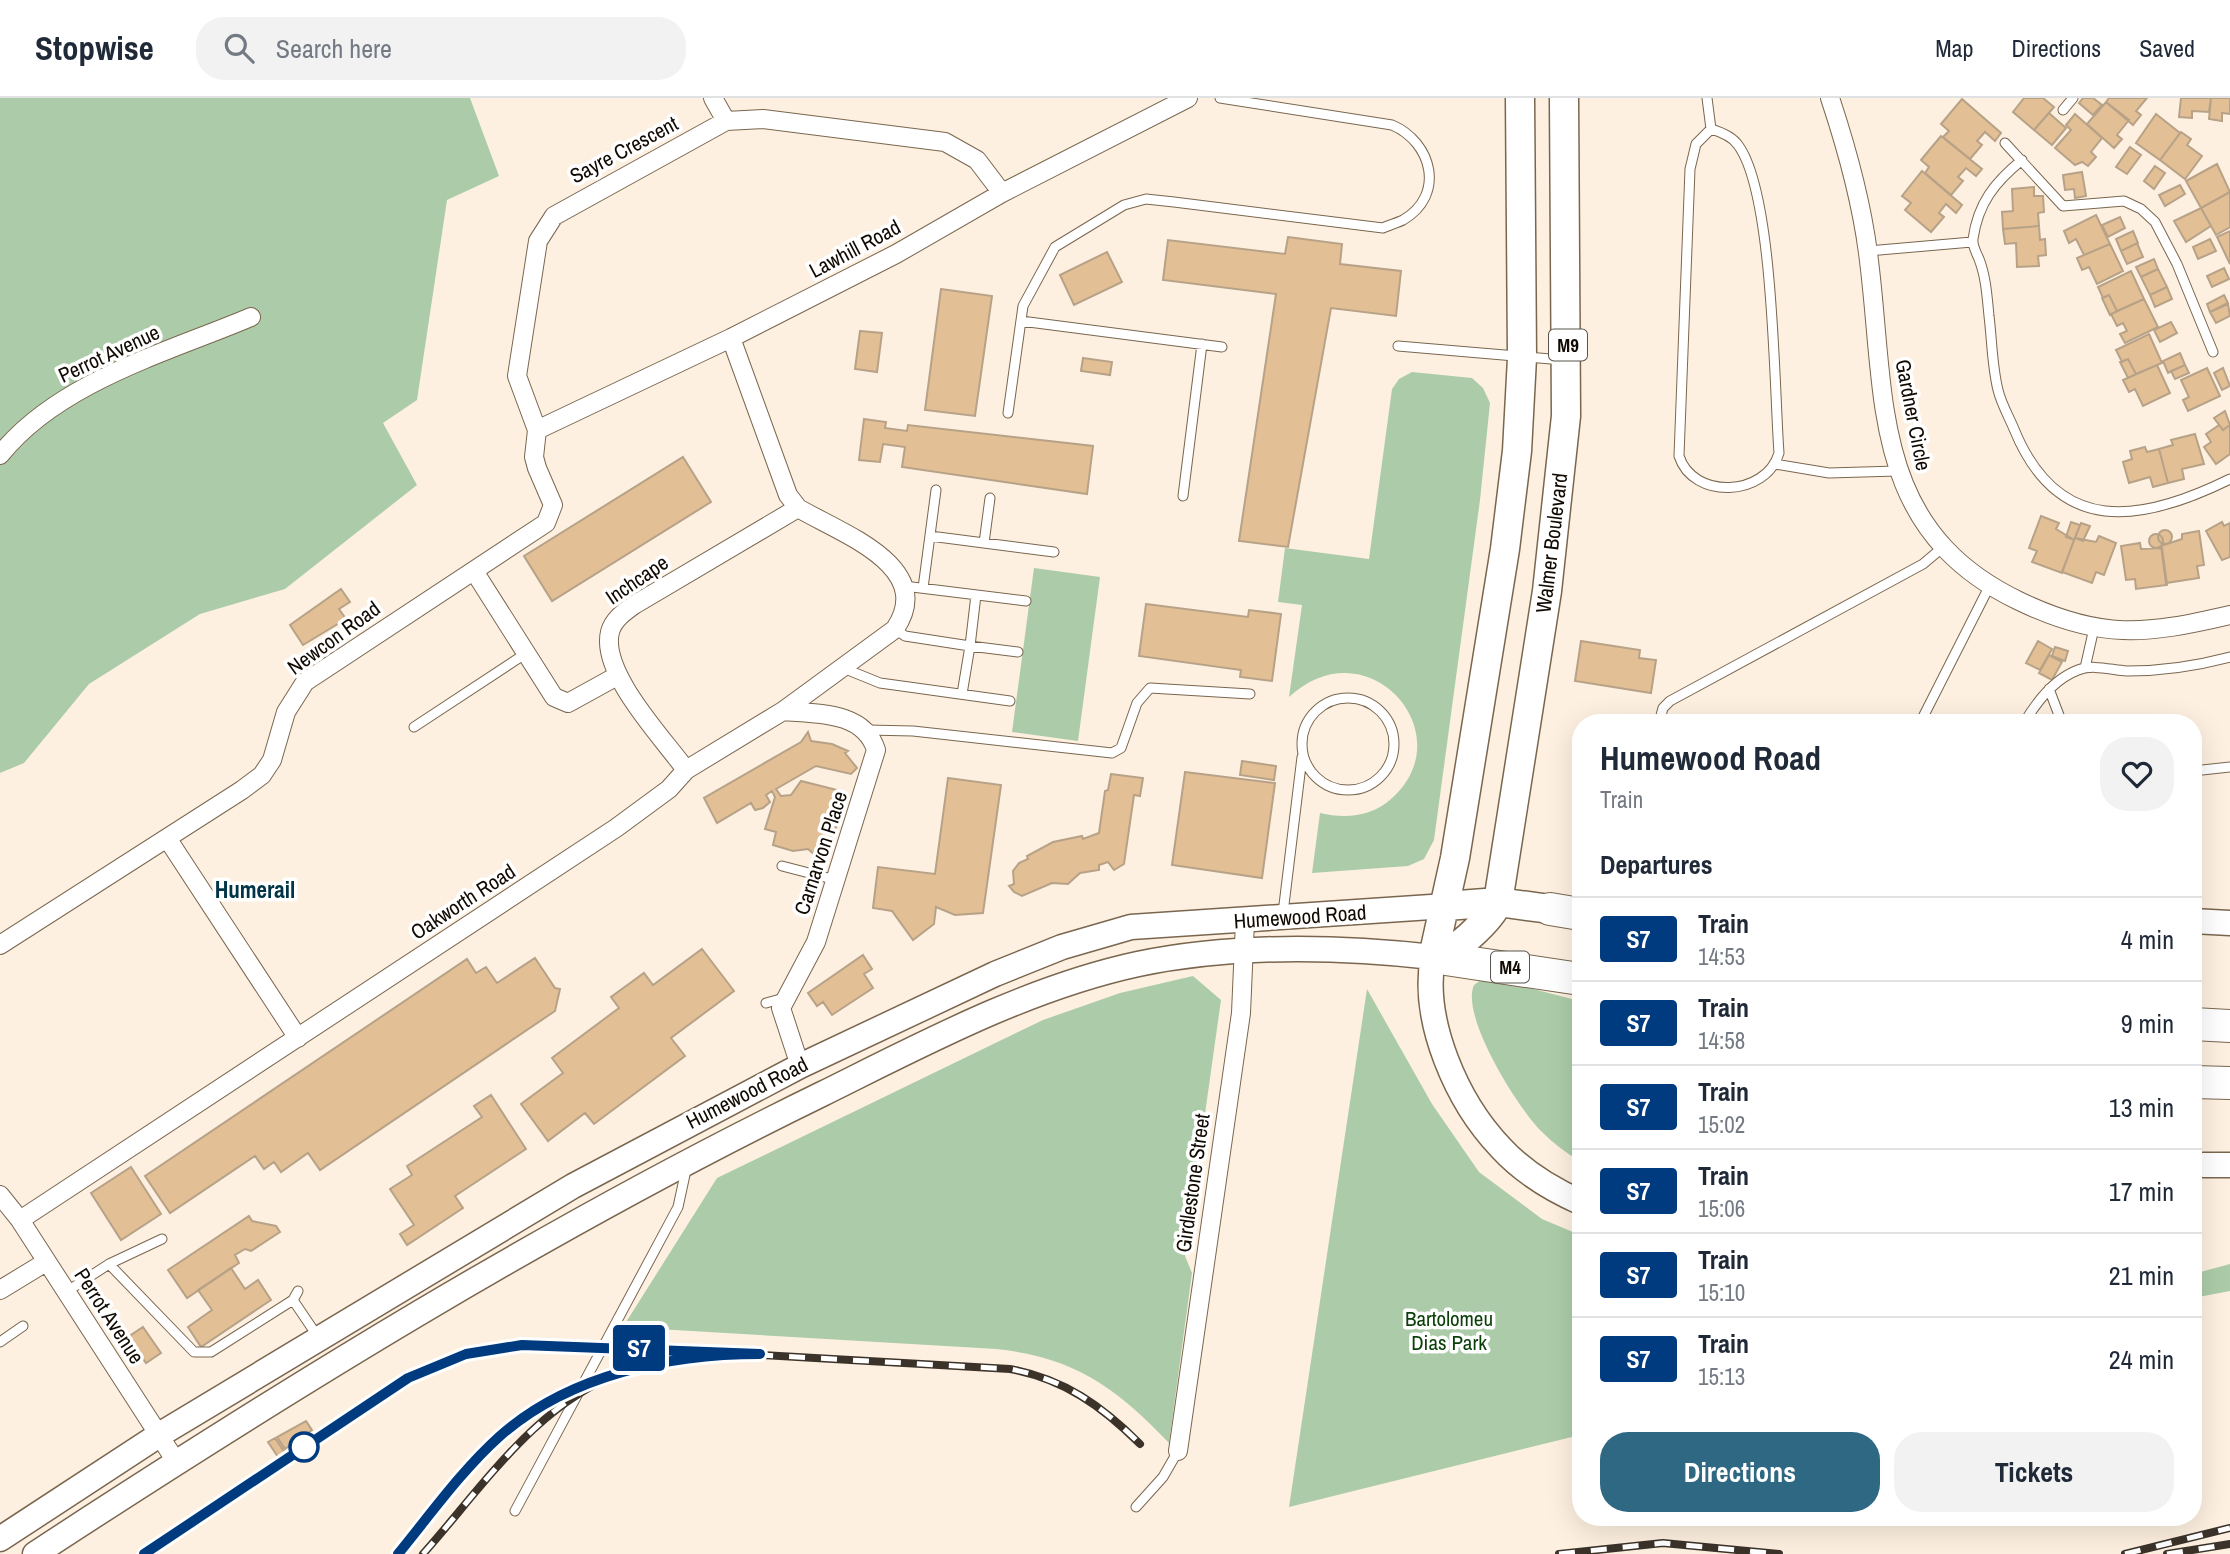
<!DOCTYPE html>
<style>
:root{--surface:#fff;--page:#f2f2f3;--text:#1f2937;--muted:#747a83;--line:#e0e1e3;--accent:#2f6882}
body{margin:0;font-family:"Archivo Narrow",sans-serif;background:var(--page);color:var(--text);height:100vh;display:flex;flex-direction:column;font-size:26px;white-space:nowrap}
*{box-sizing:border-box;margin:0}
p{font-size:23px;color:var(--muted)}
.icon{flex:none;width:38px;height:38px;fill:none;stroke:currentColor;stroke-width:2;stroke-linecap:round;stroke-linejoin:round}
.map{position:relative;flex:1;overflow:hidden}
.side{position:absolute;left:1572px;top:616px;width:630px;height:812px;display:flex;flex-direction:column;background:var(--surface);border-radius:28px;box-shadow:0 7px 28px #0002}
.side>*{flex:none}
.badge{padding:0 14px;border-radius:5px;font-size:24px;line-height:46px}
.map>.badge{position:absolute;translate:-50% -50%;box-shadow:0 0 0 4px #fff}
h2{padding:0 28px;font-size:26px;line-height:63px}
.round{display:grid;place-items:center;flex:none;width:74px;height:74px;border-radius:28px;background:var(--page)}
.overview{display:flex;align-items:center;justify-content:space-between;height:119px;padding:0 28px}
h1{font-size:33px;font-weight:700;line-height:52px}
.button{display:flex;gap:14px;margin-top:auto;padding:14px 28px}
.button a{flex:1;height:80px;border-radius:28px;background:var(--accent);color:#fff;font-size:28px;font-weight:700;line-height:80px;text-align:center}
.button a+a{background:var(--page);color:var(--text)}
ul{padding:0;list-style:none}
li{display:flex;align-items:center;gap:21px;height:84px;padding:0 28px;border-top:2px solid var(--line)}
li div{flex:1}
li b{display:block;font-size:26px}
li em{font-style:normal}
li .badge{min-width:77px;font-weight:700;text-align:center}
header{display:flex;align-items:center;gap:42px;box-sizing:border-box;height:98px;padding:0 35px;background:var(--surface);border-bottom:2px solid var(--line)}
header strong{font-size:33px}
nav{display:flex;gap:38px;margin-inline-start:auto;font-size:24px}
.search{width:490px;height:63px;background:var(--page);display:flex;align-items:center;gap:18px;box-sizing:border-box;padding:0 24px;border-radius:28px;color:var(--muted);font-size:26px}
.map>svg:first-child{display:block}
.green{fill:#accca9}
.building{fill:#e2bf94;stroke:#b7a288;stroke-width:2}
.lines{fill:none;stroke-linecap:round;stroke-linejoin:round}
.lane-casing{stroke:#7a664f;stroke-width:11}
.street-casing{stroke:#7a664f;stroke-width:20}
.secondary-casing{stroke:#7a664f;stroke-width:27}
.primary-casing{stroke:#7a664f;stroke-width:31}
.highway-casing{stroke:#7a664f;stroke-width:34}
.lane{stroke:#fff;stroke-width:9}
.street{stroke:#fff;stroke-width:18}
.secondary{stroke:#fff;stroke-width:24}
.primary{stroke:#fff;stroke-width:28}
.highway{stroke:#fff;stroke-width:32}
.rail-casing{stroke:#3b332a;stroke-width:8}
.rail{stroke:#fff;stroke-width:5;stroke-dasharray:16;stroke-linecap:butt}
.line-casing{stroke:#fff;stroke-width:16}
.line{stroke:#003b80;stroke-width:10}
.stop-dot{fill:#fff;stroke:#003b80;stroke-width:3.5}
.labels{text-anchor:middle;stroke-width:7;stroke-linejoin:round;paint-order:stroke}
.shield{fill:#fff;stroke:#58544f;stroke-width:2}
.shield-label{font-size:19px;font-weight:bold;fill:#110a03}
.street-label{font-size:21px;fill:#110a03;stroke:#fff}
.park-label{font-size:21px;fill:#0b4009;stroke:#fff}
.neighbourhood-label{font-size:23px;font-weight:bold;fill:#013447;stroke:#fff}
</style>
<header>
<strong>Stopwise</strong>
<div class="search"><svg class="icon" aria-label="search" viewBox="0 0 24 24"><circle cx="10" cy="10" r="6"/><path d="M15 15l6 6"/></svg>Search here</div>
<nav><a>Map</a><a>Directions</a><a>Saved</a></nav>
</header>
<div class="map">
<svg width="2230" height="1456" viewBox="0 0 2230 1456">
<rect width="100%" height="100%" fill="#fdf0e0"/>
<!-- green -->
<path class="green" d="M 0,0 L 470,0 L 499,78 L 447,102 L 417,302 L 383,325 L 417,387 L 285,491 L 200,516 L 89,586 L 24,665 L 0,675 Z
M 1412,274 L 1472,280 L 1483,290 L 1490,305 L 1480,402 L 1434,742 L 1424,761 L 1408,768 L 1312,775 L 1320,715 C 1345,721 1371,719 1391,701 C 1465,636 1367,526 1289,599 L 1302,507 L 1278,504 L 1285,450 L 1369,461 L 1392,291 L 1399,281 Z
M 1034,470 L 1100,479 L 1078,643 L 1012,634 Z
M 1193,878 L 1221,902 L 1185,1158 L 1192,1175 L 1169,1345 C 1117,1290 1074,1259 996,1251 L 623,1229 L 717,1080 L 1043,922 L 1120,895 Z
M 1485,879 L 1580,903 L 1580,1063 C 1566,1055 1553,1045 1541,1033 C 1518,1010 1460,918 1474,887 Z
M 1367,891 L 1432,1006 L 1479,1074 L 1542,1121 L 1580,1137 L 1580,1337 L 1289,1409 Z
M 2230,1166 L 2230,1193 L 2193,1200 L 2193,1176 Z"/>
<!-- building -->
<path class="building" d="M 2024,0 L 2043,0 L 2054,9 L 2034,32 L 2013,14 Z
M 2083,0 L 2093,0 L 2102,7 L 2093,17 L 2079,5 Z
M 2109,0 L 2147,0 L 2136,13 L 2141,17 L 2133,27 L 2106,4 Z
M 2181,0 L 2211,0 L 2209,14 L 2192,13 L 2192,20 L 2179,19 Z
M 2211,0 L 2230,0 L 2230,16 L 2222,15 L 2222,23 L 2209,21 Z
M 1962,1 L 2001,35 L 1995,43 L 1985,34 L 1977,43 L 1982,47 L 1970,61 L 1943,39 L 1949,33 L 1941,26 Z
M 2106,4 L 2129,22 L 2117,37 L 2122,41 L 2114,50 L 2087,26 Z
M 2049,15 L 2066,30 L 2052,47 L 2034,32 Z
M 2075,16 L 2102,40 L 2091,54 L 2096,59 L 2088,68 L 2082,64 L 2075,67 L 2055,50 L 2071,32 L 2066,27 Z
M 2156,16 L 2180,35 L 2160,62 L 2136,45 Z
M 2181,34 L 2191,41 L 2187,47 L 2202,58 L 2185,81 L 2160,62 Z
M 1941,38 L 1982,71 L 1976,78 L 1966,70 L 1958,79 L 1963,83 L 1951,97 L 1925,75 L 1929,69 L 1921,62 Z
M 2130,49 L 2141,57 L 2127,76 L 2116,69 Z
M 2217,66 L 2230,94 L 2201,110 L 2186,83 Z
M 2155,68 L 2165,75 L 2154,91 L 2144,83 Z
M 1922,73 L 1962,107 L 1956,115 L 1946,106 L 1939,115 L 1944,119 L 1931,134 L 1905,112 L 1911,105 L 1902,98 Z
M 2082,74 L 2086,98 L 2075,100 L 2074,91 L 2065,92 L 2063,77 Z
M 2180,87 L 2185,96 L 2165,108 L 2159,97 Z
M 2034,89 L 2034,98 L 2043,98 L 2044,114 L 2038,115 L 2039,128 L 2003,131 L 2002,114 L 2013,113 L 2012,91 Z
M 2230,94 L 2230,129 L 2216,137 L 2201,110 Z
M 2201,110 L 2211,128 L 2186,144 L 2174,123 Z
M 2096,117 L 2110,146 L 2084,157 L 2076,141 L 2069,145 L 2064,133 Z
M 2120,119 L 2125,130 L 2108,139 L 2102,127 Z
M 2039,128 L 2040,142 L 2045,141 L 2046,157 L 2038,158 L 2039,168 L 2017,169 L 2016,145 L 2005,146 L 2003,131 Z
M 2133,133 L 2138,145 L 2121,153 L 2116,141 Z
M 2230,133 L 2230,166 L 2217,139 Z
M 1288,139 L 1342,146 L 1340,166 L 1401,173 L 1396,218 L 1331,210 L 1288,449 L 1239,443 L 1276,196 L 1163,182 L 1168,142 L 1285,156 Z
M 2210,141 L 2216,153 L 2198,161 L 2193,149 Z
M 2137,145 L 2143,159 L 2127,166 L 2121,153 Z
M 2110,146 L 2123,173 L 2097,186 L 2089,169 L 2082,172 L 2077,160 Z
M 1107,154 L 1122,184 L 1074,207 L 1060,177 Z
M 2154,161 L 2158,171 L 2141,179 L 2136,169 Z
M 2224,170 L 2229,181 L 2212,189 L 2207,178 Z
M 2158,171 L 2167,189 L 2150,197 L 2141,179 Z
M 2131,173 L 2144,201 L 2117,213 L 2109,197 L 2103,200 L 2098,189 Z
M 2167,189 L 2172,201 L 2155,209 L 2150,197 Z
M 941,191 L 992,198 L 975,318 L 925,312 Z
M 2109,197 L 2117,213 L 2110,217 L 2102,200 Z
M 2224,197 L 2228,205 L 2210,214 L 2207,206 Z
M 2144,201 L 2158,229 L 2125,245 L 2120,236 L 2127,233 L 2123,225 L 2117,228 L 2111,216 Z
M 2228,206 L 2230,218 L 2216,225 L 2210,214 Z
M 2171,224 L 2177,235 L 2160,244 L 2154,232 Z
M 860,233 L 882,235 L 877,274 L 855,271 Z
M 2149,236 L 2162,265 L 2136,276 L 2128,261 L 2122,264 L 2116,252 Z
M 2180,255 L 2185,267 L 2168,275 L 2163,263 Z
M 1083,260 L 1112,264 L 1110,277 L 1081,273 Z
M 2128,261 L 2136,276 L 2128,280 L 2120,264 Z
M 2157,267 L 2170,295 L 2143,308 L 2135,291 L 2129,294 L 2123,282 Z
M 2185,267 L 2189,275 L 2175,281 L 2171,273 Z
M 2207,270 L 2220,298 L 2188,313 L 2183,302 L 2189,299 L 2181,282 Z
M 2223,270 L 2230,288 L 2222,292 L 2214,275 Z
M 2225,313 L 2230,327 L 2223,332 L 2214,320 Z
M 864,321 L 886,324 L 885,330 L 907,333 L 908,327 L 1093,348 L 1087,396 L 902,369 L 905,349 L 883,346 L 880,364 L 859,362 Z
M 2219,327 L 2223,332 L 2230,327 L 2230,356 L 2216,366 L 2204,349 L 2211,344 L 2206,336 Z
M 2195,336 L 2204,366 L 2182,371 L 2184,381 L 2168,385 L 2159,351 L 2173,347 L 2171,342 Z
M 2145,349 L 2147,354 L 2159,351 L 2168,385 L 2153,389 L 2150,379 L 2129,385 L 2123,364 L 2132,361 L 2130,353 Z
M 683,359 L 711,404 L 552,503 L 524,458 Z
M 2041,418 L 2059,425 L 2056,431 L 2074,442 L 2062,475 L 2032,464 L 2037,453 L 2029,450 Z
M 2071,424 L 2080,427 L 2074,442 L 2066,439 Z
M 2222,424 L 2224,428 L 2230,425 L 2230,459 L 2222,462 L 2206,433 Z
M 2081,425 L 2090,428 L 2083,443 L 2075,440 Z
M2158 439a7 7 0 1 1 14 0a7 7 0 1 1-14 0Z
M 2199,433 L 2204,467 L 2197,468 L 2199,480 L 2166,485 L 2161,448 L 2182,441 L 2182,436 Z
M2149 443a7 7 0 1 1 14 0a7 7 0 1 1-14 0Z
M 2099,438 L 2116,445 L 2104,477 L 2096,474 L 2092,485 L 2062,474 L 2075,440 L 2096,444 Z
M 2140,445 L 2141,451 L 2162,450 L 2167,487 L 2136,491 L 2135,481 L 2126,482 L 2121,448 Z
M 341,491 L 350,504 L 339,511 L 346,521 L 303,547 L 290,527 Z
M 1146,506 L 1248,519 L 1249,512 L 1281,516 L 1272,583 L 1240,579 L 1241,572 L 1139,558 Z
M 1581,543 L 1640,552 L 1639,560 L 1656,562 L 1651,595 L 1575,583 Z
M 2038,543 L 2052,551 L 2040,572 L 2026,565 Z
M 2055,549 L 2068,553 L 2065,563 L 2052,558 Z
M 2049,557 L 2062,564 L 2052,582 L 2039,575 Z
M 808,634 L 811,643 L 832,646 L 848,653 L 845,655 L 857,670 L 851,676 L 816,668 L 776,691 L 781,698 L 791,697 L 801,683 L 841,693 L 842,719 L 830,740 L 829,753 L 826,749 L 818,754 L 820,758 L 816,758 L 808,751 L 793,753 L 773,747 L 776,734 L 765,731 L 775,699 L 772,693 L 766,697 L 770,704 L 763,710 L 755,712 L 751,705 L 717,725 L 704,700 L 801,644 Z
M 1242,663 L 1276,668 L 1274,682 L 1240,677 Z
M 1185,674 L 1275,685 L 1262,780 L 1172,767 Z
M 1111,676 L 1143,680 L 1140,698 L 1134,697 L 1124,766 L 1114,772 L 1108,764 L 1099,767 L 1099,772 L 1080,775 L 1068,786 L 1052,785 L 1022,798 L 1014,794 L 1009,788 L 1014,786 L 1013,773 L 1019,765 L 1028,761 L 1027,758 L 1053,744 L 1082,738 L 1083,741 L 1099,735 L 1105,693 L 1108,692 Z
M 948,680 L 1001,687 L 983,815 L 955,817 L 936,809 L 934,826 L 913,842 L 892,813 L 873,810 L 878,769 L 935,776 Z
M 702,851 L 734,893 L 671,940 L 685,958 L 594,1026 L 585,1015 L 548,1043 L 521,1006 L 563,975 L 552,960 L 619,910 L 611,899 L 644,875 L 653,887 Z
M 863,857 L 872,871 L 864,876 L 873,890 L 832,917 L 823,904 L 817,908 L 808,895 Z
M 535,860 L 555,890 L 560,891 L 555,913 L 320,1072 L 308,1055 L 281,1074 L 274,1064 L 264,1071 L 255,1058 L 170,1115 L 145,1078 L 467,861 L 476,875 L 486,869 L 497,885 Z
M 491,997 L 526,1051 L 455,1098 L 463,1110 L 407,1147 L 400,1136 L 414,1127 L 390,1091 L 412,1077 L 407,1068 L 482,1019 L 474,1008 Z
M 131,1069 L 161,1116 L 121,1142 L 91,1095 Z
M 249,1118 L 252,1123 L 276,1128 L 280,1134 L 251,1153 L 245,1151 L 235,1157 L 239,1165 L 187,1200 L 168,1172 Z
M 231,1170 L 245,1191 L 258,1182 L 271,1202 L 201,1249 L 188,1229 L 212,1212 L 198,1192 Z
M 143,1229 L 161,1255 L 146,1265 L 128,1239 Z
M 306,1323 L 312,1332 L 285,1351 L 277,1339 Z
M 275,1340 L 285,1355 L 278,1359 L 268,1344 Z"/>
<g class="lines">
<!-- lane casing -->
<g class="lane-casing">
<path id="lane" d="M 1707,0 L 1711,31
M 2063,12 L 2073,0
M 1711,31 C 1721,34 1732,38 1738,47 C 1774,95 1774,289 1779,355 C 1766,399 1693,402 1679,358 L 1690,71 L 1696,46 Z
M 2005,45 L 2063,108 L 2124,103 L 2141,111 L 2155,124 L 2177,166 L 2213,254
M 2022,62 C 1995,84 1978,105 1973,141 C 1972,147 1976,154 1979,161 C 1986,179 1987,198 1989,218 C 1992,242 1992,268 1998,292 C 2001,305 2009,319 2014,331 C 2058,439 2141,425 2230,381
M 1868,153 L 1972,144
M 1021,223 L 1222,249
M 1398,248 L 1563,262
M 1008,315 L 1023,208 L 1055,149 L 1124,107 L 1146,101 L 1174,104 L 1383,130 C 1389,127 1397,125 1403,122 C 1446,97 1432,44 1392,27 L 1220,0
M 1775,366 L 1829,375 L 1897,373
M 1183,398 L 1202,246
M 930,438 L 1054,454
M 984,445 L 990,400
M 904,488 L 1026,503
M 923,490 L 936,392
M 976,497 L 970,548 L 1018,554
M 895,531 L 905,538 L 970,548 L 962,596
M 843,570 L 880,585 L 1010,603
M 2085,570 L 2094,530
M 2049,591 L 2062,625
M1302 646a46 46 0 1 1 92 0a46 46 0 1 1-92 0Z
M 1659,625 L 1663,610 L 1670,603 L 1923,466 L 1942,450
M 1920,625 L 1989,489
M 2024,625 C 2037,603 2054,581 2078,572 C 2093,566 2111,572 2127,573 C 2162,573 2196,568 2230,559
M 414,629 L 525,556
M 867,632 L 913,633 L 1112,655 L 1121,650 L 1137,605 L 1150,590 L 1250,596
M 2193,673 L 2230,669
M 782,768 L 836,782
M 1283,815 L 1302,659
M 766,905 L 784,900
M 109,1166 L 194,1254 L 211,1254 L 293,1202 L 318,1239
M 66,1194 L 109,1166 L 162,1141
M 293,1202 L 298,1193
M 0,1244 L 23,1228
M 1136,1409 L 1163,1379 L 1178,1353
M 515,1413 L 678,1109 L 686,1072"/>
</g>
<!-- street casing -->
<g class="street-casing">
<path id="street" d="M 713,0 L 726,23
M 1830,0 C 1847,51 1861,101 1868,155 C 1887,296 1867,430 2019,503 C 2100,542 2145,537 2230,517
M 537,332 L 731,240 L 896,156 L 1002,95 L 1188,0
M 0,357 C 58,284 168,254 251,219
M 474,473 L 554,599 L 568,605 L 617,578
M 783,613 C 817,616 864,613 876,652 L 816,844 L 781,910 L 800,968
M 686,672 C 663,640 600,575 610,534 C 613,522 624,514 634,507 L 798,410
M 167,740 L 298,940
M 0,847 L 242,692 L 262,677 L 272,662 L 286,614 L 305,584 L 546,425 L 553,407 L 537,370 L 534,359 L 537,332 L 517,278 L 538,143 L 554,118 L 726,23 L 763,21 L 945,44 L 977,62 L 1002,95
M 0,1097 L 20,1122 L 177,1365
M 20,1122 L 616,730 L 669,691 L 686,672 L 783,613 L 895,531 C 937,468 840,435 798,410 L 788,397 L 731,240
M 0,1192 L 46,1164
M 1178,1353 L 1241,915 L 1245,823"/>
</g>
<!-- secondary casing -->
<g class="secondary-casing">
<path id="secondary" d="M 2193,823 L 2230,825
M 2193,1067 L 2230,1067
M 0,1441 L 159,1337 L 573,1088 L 800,968 L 995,876 L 1062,849 L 1131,829 L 1446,808
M 35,1456 C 289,1290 549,1129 822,996 C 923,946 1027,890 1138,866 C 1235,846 1335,848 1433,859 C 1421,923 1457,1004 1501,1050 C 1523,1074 1551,1091 1580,1104"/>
</g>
<!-- primary casing -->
<g class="primary-casing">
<path id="primary" d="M 1520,0 L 1522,260 L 1517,353 L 1505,451 L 1455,760 L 1433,859 C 1451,860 1492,820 1498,804 L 1547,493 L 1566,318 L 1564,0
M 1446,808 L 1498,804 L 1550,811"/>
</g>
<!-- highway casing -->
<g class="highway-casing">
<path id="highway" d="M 1550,811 L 1580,816
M 1439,860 L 1580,881
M 2193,926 L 2230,928
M 2193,984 L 2230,985"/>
</g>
<!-- lane -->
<use href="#lane" class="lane"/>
<!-- street -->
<use href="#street" class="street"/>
<!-- secondary -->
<use href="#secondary" class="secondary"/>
<!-- primary -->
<use href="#primary" class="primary"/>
<!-- highway -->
<use href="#highway" class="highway"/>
<!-- rail casing -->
<g class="rail-casing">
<path id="rail" d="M 144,1456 L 408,1280 C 460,1254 509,1245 567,1246 L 1010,1271 C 1064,1281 1102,1308 1140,1346
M 398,1456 C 448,1395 499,1319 575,1291
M 423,1456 C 481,1391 538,1303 624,1274 C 650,1265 678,1264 704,1260
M 1559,1456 L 1663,1445 L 1779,1456
M 2125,1456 L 2230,1430
M 2167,1456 L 2230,1446"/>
</g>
<!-- rail -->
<use href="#rail" class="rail"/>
</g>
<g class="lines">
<!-- line casing -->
<g class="line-casing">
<path id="line" d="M 144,1456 L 408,1280 L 466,1256 L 522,1247 L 760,1256 C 669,1256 569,1277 500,1338 C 462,1372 430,1417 398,1456"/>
</g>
<!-- line -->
<use href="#line" class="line"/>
</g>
<!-- markers -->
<circle class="stop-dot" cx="304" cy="1349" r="14"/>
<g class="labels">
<!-- shield labels -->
<g class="shield">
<rect x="1549" y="231.5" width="38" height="31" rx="5"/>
<rect x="1491" y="853.5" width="38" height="31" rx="5"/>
</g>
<g class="shield-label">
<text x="1568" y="254">M9</text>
<text x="1510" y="876">M4</text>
</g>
<!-- street labels -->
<g class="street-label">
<text transform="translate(624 52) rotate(-28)" y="7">Sayre Crescent</text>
<text transform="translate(855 151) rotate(-28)" y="7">Lawhill Road</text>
<text transform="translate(109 256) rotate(-25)" y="7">Perrot Avenue</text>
<text transform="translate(1913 317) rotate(79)" y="7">Gardner Circle</text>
<text transform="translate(1552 445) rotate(-83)" y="7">Walmer Boulevard</text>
<text transform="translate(637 482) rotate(-34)" y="7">Inchcape</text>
<text transform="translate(334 540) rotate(-36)" y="7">Newcon Road</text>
<text transform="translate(821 755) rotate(-72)" y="7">Carnarvon Place</text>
<text transform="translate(463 804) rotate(-33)" y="7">Oakworth Road</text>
<text transform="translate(1300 819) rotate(-4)" y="7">Humewood Road</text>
<text transform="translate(747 995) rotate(-27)" y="7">Humewood Road</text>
<text transform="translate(1193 1085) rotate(-82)" y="7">Girdlestone Street</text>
<text transform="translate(109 1218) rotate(57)" y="7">Perrot Avenue</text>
</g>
<!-- park labels -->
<g class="park-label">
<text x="1449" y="1228">Bartolomeu<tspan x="1449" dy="24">Dias Park</tspan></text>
</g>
<!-- neighbourhood labels -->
<g class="neighbourhood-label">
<text x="255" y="800">Humerail</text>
</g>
</g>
</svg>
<b class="badge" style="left:639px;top:1250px;background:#003b80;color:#fff">S7</b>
<section class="side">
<div class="overview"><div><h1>Humewood Road</h1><p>Train</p></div><a class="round"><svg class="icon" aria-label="heart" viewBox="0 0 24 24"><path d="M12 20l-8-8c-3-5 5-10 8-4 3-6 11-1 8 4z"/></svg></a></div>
<h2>Departures</h2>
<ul>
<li><span class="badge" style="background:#003b80;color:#fff">S7</span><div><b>Train</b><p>14:53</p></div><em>4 min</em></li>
<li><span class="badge" style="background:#003b80;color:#fff">S7</span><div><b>Train</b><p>14:58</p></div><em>9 min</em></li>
<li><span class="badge" style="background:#003b80;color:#fff">S7</span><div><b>Train</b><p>15:02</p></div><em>13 min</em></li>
<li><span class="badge" style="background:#003b80;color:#fff">S7</span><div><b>Train</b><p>15:06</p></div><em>17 min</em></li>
<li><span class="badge" style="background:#003b80;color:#fff">S7</span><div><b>Train</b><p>15:10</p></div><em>21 min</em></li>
<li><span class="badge" style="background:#003b80;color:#fff">S7</span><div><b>Train</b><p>15:13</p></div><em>24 min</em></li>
</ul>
<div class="button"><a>Directions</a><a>Tickets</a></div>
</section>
</div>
